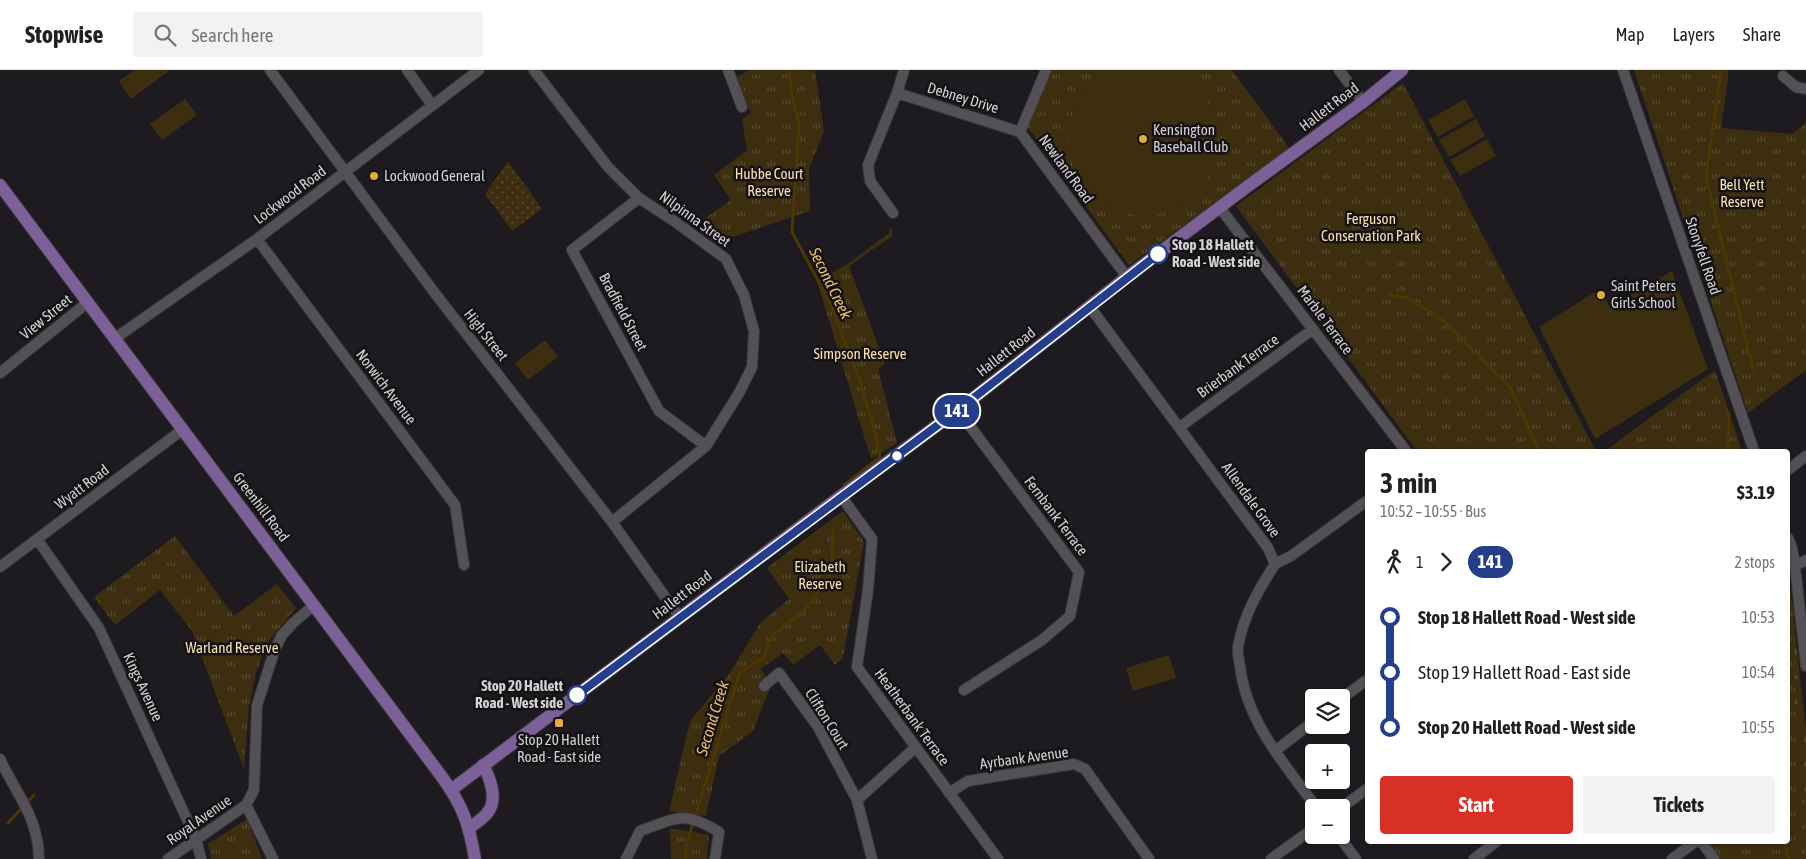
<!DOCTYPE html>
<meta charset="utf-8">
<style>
:root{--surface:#fff;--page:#f2f2f2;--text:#202124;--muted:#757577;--line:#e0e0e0;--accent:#d93025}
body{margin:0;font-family:"Asap Condensed",sans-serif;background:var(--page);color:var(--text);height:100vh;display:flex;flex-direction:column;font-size:19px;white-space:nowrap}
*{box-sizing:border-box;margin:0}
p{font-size:16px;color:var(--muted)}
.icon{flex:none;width:28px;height:28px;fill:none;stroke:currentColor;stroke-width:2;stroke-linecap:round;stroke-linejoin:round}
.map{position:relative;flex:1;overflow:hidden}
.details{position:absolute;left:1365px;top:379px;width:425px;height:395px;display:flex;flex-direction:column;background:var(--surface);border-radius:5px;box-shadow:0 1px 4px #0004}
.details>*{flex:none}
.badge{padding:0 10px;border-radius:16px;font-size:18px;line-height:32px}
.buttons{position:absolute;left:1305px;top:619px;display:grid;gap:10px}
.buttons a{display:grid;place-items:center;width:45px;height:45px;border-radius:5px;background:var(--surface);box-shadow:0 1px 4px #0004;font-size:25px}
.map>.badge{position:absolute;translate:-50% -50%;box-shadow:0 0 0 2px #fff}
.legs{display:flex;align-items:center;gap:8px;height:55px;padding:0 15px;font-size:16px}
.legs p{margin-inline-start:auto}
.overview{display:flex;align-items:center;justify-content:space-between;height:85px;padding:0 15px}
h1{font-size:28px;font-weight:700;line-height:38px}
.button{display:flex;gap:10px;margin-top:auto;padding:10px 15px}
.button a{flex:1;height:58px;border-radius:5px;background:var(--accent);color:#fff;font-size:20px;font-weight:700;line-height:58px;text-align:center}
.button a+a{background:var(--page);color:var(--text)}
ul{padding:0 15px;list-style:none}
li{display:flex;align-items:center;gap:18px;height:55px;font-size:19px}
li i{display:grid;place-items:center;width:8px;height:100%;margin:0 6px;background:currentColor}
li i::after{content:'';width:12px;height:12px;margin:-6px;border:4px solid;border-radius:50%;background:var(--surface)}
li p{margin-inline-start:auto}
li:first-child i{background:linear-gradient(#0000 50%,currentColor 0)}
li:last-child i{background:linear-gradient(currentColor 50%,#0000 0)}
header{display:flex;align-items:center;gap:30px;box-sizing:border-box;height:70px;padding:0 25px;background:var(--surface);border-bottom:1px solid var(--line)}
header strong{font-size:24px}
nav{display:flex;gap:28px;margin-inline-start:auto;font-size:18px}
.search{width:350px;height:45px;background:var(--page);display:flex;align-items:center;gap:12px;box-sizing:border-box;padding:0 18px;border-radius:5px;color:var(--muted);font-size:19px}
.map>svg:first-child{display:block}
.grass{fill:url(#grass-dots)}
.forest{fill:url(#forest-firs)}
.park{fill:url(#park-tufts)}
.garden{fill:#3c2e0f}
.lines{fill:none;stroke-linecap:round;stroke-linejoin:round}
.stream{stroke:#4c3701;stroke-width:3}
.minor-casing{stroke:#383739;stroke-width:12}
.major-casing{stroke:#383739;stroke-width:14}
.minor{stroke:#535155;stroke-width:10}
.major{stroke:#7c6199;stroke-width:12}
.line-1-casing{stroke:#fff;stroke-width:11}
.line-1{stroke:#243e8c;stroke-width:8}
.poi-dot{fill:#e2ae34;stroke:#141215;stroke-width:2}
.stop-1-dot{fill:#fff;stroke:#243e8c;stroke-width:2.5}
.labels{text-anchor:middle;stroke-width:5;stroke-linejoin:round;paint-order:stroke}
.street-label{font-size:15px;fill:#d2d1d3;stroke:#141215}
.poi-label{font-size:15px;fill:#d2d1d3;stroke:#141215;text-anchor:start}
.park-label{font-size:15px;fill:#fae0ad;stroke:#141215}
.stop-label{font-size:15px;font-weight:bold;fill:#d2d1d3;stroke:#141215;text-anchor:start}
.water-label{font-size:16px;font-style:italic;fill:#ebc067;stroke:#141215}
</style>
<header>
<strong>Stopwise</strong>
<div class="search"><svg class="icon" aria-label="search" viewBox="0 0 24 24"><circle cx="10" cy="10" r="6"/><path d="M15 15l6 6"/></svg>Search here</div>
<nav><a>Map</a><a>Layers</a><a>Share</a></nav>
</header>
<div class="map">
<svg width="1806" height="789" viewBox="0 0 1806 789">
<defs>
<pattern id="grass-dots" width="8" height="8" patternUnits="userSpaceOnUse" patternTransform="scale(1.25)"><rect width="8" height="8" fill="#3c2e0f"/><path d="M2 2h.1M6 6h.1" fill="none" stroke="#574b31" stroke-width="1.8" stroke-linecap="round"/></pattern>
<pattern id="forest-firs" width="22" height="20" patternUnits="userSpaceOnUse" patternTransform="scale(1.25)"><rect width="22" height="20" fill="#3c2e0f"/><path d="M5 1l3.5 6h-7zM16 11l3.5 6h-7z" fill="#574b31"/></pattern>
<pattern id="park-tufts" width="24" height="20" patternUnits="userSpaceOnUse" patternTransform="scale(1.25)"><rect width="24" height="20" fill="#3c2e0f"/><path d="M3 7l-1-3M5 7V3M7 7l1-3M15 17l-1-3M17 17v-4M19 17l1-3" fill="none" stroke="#574b31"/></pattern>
</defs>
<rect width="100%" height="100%" fill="#1d1b1f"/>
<!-- grass -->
<path class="grass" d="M 508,91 L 542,139 L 512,161 L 485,124 Z"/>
<!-- forest -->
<path class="forest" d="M 1788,499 L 1806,661 L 1806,789 L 1726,789 L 1788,771 Z"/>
<!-- park -->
<path class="park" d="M 750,0 L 815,0 L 824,61 L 809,99 L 810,141 L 715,173 L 694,156 L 731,130 L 714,105 L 747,80 L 742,49 L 751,43 L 735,8 Z
M 1050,0 L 1232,0 L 1290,79 L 1129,195 L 1026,55 Z
M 1634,0 L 1729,0 L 1721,58 L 1792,64 L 1806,53 L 1806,300 L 1748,343 Z
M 1403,13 L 1596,381 L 1417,381 L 1236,136 Z
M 889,158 L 892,159 L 892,166 L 849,196 L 885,294 L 878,299 L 897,373 L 871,389 L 817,211 L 846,195 L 889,163 Z
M 1715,300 L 1742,381 L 1605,381 Z
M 843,441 L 864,472 L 843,588 L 835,595 L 820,575 L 793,595 L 783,583 L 761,599 L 771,615 L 753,661 L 719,686 L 706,746 L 669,741 L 690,651 L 729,604 L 761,552 L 789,529 L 767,498 Z
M 175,466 L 234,546 L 277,514 L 296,538 L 267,573 L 256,603 L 249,636 L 244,699 L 192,561 L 160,520 L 115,555 L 94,527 Z
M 1788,518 L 1794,538 L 1795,636 L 1806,737 L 1806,789 L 1719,789 L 1706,771 L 1788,771 Z
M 247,749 L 262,789 L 211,789 L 208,774 Z
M 670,758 L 709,765 L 707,789 L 671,789 Z"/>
<!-- garden -->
<path class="garden" d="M1068 70a75 75 0 1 1 150 0a75 75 0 1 1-150 0Z
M 134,0 L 168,0 L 169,1 L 131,29 L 119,11 Z
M 185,29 L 197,45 L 162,70 L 150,54 Z
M 1465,29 L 1474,46 L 1438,67 L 1428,50 Z
M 1476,49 L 1485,66 L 1449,87 L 1439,70 Z
M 1487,69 L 1496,86 L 1460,106 L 1450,90 Z
M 1672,201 L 1708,299 L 1595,369 L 1539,257 L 1600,219 L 1610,237 Z
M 545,270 L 558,287 L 528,310 L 515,293 Z
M 1169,585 L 1176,608 L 1133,621 L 1126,598 Z"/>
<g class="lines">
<!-- stream -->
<path class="stream" d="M 789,0 L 791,21 L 799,53 L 792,162 L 830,233 L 858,305 L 873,355 L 880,387 L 844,415
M 1721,0 L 1706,107 L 1754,303
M 1389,225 L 1408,228 L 1445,252 L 1510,317 L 1538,378 L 1536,381
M 1728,381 L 1729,344
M 8,753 L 34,725
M 1784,771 L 1789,789
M 686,789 L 686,776 L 740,602 L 763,588 L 773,565 L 806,539 L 832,502 L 833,460"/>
<!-- minor casing -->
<g class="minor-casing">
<path id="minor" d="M 270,0 L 434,222 L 612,452 L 680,548
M 407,0 L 432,35
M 534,0 L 608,97 L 639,128 L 674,151 L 726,189 L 744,225 L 754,261 L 752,297 L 739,323 L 706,376 L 612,452
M 728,0 L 742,37
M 1046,0 L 1020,62 L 1127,207
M 1339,0 L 1363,32
M 1623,0 L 1754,381
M 1783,6 L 1796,17 L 1806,19
M 897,23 L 1020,62
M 639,128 L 572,180 L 659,341 L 706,376
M 1220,138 L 1406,381
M 893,143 L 870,111 L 868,95 L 897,23 L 904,0
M 257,169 L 455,435 L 464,495
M 1090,237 L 1268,478 L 1275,494 C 1259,519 1243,546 1238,577 C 1237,583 1239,590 1240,596 C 1246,651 1285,695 1317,738
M 114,269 L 257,169 L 479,0
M 0,303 L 87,233
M 958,340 L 1079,502 L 1070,546 L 1042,570 L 964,620
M 1180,357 L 1313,259
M 1788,400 L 1806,386
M 841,426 L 872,469 L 868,520 L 857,597 L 998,789
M 1788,468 L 1792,478 L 1795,496 L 1806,596
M 37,469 L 99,558 L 196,769 L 201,789
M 1275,494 L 1291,486 L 1368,430
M 1795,496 L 1806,490
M 0,497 L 182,360
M 764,616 L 779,603 L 818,657 L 857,730 L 872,789
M 1341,629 L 1368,609
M 1275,681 L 1314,651
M 0,689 C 12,716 32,740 37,770 C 39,776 38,783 39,789
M 949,723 L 968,711 L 1074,694 L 1085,699 L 1149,789
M 857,730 L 916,677
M 1341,738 L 1368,718
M 1338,765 L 1356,789
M 1701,771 L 1714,789
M 168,789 L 246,735
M 273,789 L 246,735 L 254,720 L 257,635 L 275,579 L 282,565 L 293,553 L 314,535
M 626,789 L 640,761 C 677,748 683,740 719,762 L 715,789
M 1271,789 L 1314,758
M 1474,789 L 1497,771
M 1672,789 L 1696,771"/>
</g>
<!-- major casing -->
<g class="major-casing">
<path id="major" d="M 0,115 L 442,707 C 463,736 469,754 475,789
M 451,720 L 841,426 L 958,340 L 1127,207 L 1244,119 L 1363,32 L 1402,0
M 469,758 C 475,754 484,748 488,742 C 498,729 490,708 483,695"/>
</g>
<!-- minor -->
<use href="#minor" class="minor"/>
<!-- major -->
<use href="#major" class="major"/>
</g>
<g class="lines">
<!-- line-1 casing -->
<g class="line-1-casing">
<path id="line-1" d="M 577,625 L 958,340 L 1158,184"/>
</g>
<!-- line-1 -->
<use href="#line-1" class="line-1"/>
</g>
<!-- markers -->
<g class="poi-dot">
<circle cx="1143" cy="69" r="5"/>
<circle cx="374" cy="106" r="5"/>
<circle cx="1601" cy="225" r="5"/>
<rect x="554" y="648" width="10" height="10" rx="2.5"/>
</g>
<g class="stop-1-dot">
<circle cx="1158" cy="184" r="9"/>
<circle cx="897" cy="386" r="6"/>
<circle cx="577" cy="625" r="9"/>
</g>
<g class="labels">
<!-- street labels -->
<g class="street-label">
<text transform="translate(963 28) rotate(17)" y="5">Debney Drive</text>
<text transform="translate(1329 37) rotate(-37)" y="5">Hallett Road</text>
<text transform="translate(1066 99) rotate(54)" y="5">Newland Road</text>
<text transform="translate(290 125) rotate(-37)" y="5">Lockwood Road</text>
<text transform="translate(695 149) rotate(36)" y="5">Nilpinna Street</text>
<text transform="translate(1703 186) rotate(71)" y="5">Stonyfell Road</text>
<text transform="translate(623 242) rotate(62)" y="5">Bradfield Street</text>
<text transform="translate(46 247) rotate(-39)" y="5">View Street</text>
<text transform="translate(1325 250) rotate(53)" y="5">Marble Terrace</text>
<text transform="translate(486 265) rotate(52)" y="5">High Street</text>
<text transform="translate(1006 282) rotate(-38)" y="5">Hallett Road</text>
<text transform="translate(1238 296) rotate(-36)" y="5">Brierbank Terrace</text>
<text transform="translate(386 317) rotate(53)" y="5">Norwich Avenue</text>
<text transform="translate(82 417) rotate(-37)" y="5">Wyatt Road</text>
<text transform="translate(1251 430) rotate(54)" y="5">Allendale Grove</text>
<text transform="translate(261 437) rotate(53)" y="5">Greenhill Road</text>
<text transform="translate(1056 446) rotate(53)" y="5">Fernbank Terrace</text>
<text transform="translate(682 525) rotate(-37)" y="5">Hallett Road</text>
<text transform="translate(143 617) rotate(65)" y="5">Kings Avenue</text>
<text transform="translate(912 647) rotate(54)" y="5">Heatherbank Terrace</text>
<text transform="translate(827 649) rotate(58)" y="5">Clifton Court</text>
<text transform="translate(1024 688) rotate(-8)" y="5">Ayrbank Avenue</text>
<text transform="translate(199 750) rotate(-35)" y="5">Royal Avenue</text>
</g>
<!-- poi labels -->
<g class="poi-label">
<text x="1153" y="65">Kensington<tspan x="1153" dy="17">Baseball Club</tspan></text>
<text x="384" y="111">Lockwood General</text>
<text x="1611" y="221">Saint Peters<tspan x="1611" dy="17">Girls School</tspan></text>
<text x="559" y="675" text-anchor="middle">Stop 20 Hallett<tspan x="559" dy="17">Road - East side</tspan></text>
</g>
<!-- park labels -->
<g class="park-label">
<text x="769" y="109">Hubbe Court<tspan x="769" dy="17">Reserve</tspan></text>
<text x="1742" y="120">Bell Yett<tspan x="1742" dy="17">Reserve</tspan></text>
<text x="1371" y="154">Ferguson<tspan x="1371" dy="17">Conservation Park</tspan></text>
<text x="860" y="289">Simpson Reserve</text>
<text x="820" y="502">Elizabeth<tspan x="820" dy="17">Reserve</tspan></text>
<text x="232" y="583">Warland Reserve</text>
</g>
<!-- stop labels -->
<g class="stop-label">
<text x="1172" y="180">Stop 18 Hallett<tspan x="1172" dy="17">Road - West side</tspan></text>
<text x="563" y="621" text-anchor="end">Stop 20 Hallett<tspan x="563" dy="17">Road - West side</tspan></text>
</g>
<!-- water labels -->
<g class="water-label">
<text transform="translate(831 213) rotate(64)" y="6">Second Creek</text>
<text transform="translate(712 648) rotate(-73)" y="6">Second Creek</text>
</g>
</g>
</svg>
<div class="buttons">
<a><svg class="icon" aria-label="layers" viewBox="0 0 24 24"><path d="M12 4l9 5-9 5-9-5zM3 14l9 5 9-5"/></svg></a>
<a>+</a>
<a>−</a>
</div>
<b class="badge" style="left:957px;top:341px;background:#243e8c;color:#fff">141</b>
<section class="details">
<div class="overview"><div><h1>3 min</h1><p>10:52 – 10:55 · Bus</p></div><b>$3.19</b></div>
<div class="legs"><svg class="icon" aria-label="walk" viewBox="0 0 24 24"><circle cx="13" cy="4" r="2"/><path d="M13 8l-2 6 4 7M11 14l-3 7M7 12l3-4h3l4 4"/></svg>1<svg class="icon" aria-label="forward" viewBox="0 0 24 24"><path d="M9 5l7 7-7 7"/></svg><b class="badge" style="background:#243e8c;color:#fff">141</b><p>2 stops</p></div>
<ul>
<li><i style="color:#243e8c"></i><b>Stop 18 Hallett Road - West side</b><p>10:53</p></li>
<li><i style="color:#243e8c"></i><span>Stop 19 Hallett Road - East side</span><p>10:54</p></li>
<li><i style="color:#243e8c"></i><b>Stop 20 Hallett Road - West side</b><p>10:55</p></li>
</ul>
<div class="button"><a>Start</a><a>Tickets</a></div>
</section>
</div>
